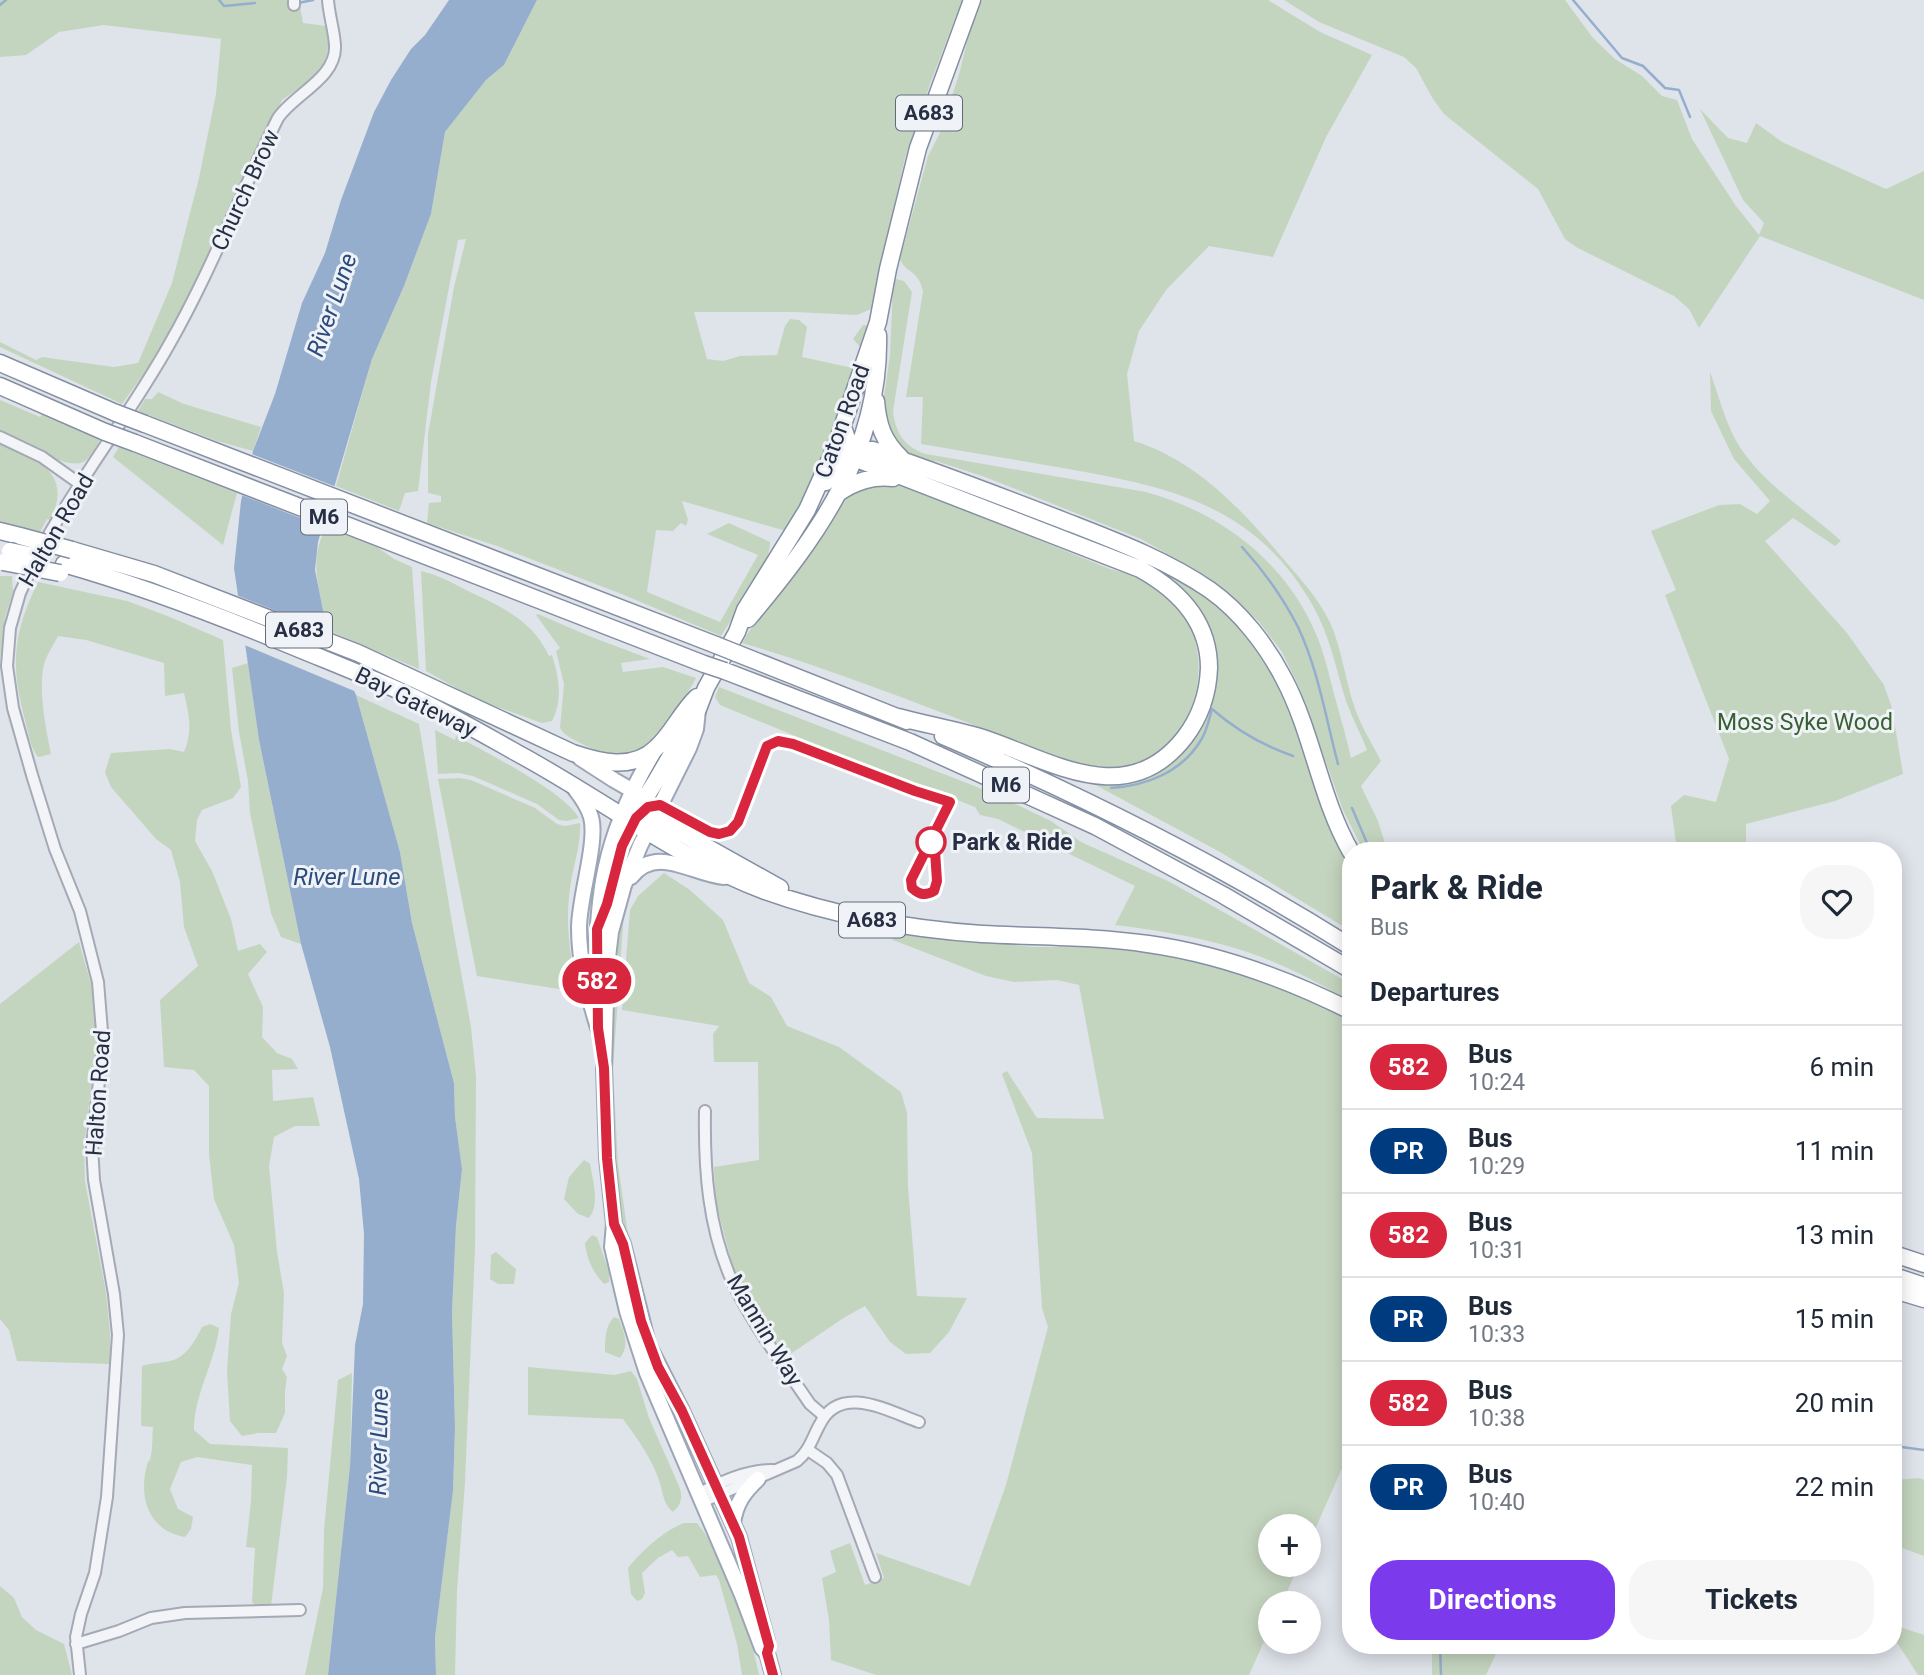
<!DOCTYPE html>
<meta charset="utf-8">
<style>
:root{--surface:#fff;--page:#f6f6f7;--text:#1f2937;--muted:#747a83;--line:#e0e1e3;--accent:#7c3aed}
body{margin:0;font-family:Roboto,sans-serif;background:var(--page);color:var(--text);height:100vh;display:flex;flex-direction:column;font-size:26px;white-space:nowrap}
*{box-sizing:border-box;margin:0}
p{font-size:23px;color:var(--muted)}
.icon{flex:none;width:38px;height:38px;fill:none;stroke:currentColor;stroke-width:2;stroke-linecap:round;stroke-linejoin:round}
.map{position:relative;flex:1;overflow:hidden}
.details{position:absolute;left:1342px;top:842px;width:560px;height:812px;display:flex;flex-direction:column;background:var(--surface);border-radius:28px;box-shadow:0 4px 18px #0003}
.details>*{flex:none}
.badge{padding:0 14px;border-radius:23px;font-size:24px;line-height:46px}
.controls{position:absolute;left:1258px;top:1514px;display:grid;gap:14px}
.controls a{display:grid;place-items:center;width:63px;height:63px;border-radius:50%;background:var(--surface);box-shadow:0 4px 18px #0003;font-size:35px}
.map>.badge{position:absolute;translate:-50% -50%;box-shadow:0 0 0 4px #fff}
h2{padding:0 28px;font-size:26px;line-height:63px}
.round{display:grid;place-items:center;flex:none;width:74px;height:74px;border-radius:28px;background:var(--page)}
.overview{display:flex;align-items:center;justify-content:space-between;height:119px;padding:0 28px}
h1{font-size:33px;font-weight:700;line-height:52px}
.button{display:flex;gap:14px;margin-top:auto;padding:14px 28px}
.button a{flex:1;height:80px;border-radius:28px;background:var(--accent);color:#fff;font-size:28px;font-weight:700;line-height:80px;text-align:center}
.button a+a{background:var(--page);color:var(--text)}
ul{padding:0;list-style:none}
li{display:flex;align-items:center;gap:21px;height:84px;padding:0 28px;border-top:2px solid var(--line)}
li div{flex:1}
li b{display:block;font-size:26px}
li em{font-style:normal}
li .badge{min-width:77px;font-weight:700;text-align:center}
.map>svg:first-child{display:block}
.green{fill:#c4d5bf}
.water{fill:#96aece}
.pier{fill:#dfe3ea}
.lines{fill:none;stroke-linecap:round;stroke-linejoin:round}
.stream{stroke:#96aece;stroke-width:2.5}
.minor-casing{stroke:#a4a9b5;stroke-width:14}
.major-casing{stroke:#9da6b7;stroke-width:18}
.highway-casing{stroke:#858fa3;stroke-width:19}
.minor{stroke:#f3f4f8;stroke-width:10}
.major{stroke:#fff;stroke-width:14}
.highway{stroke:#fff;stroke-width:16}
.highway-bridge-casing{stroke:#858fa3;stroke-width:19;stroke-linecap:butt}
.highway-bridge{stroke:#fff;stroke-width:16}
.line-casing{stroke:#fff;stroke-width:16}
.line{stroke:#d7263d;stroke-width:10}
.stop-dot{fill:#fff;stroke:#d7263d;stroke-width:3.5}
.labels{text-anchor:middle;stroke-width:6;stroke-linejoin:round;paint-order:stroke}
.shield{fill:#eff2f7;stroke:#626a7a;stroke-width:2}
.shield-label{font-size:21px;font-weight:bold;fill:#262f44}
.street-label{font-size:23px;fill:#262f44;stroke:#eff2f7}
.park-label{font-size:23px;fill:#386132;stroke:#eff2f7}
.stop-label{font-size:23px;font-weight:bold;fill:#262f44;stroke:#eff2f7;text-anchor:start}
.water-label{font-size:24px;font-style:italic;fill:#2b4b7c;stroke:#eff2f7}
</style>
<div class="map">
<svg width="1924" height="1675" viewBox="0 0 1924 1675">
<rect width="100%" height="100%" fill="#dfe3ea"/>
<!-- green -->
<path class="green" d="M 0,0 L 291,0 L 300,6 L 303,23 L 326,26 L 329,42 L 325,62 L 312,79 L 282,100 L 192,291 L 157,355 L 122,404 L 0,347 L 0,342 L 36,360 L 42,357 L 114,367 L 138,363 L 172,283 L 199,178 L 216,94 L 221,39 L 104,25 L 59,32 L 26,55 L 0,57 Z
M 537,0 L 962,0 L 930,84 L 905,158 L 871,309 L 857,315 L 794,312 L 694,312 L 707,359 L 723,361 L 740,356 L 777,355 L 785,326 L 790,319 L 799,320 L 807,327 L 802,357 L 853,368 L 862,349 L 853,339 L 863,325 L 869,326 L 849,398 L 811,488 L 786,531 L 682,501 L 688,520 L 686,526 L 681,523 L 673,531 L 656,530 L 647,592 L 720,622 L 758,555 L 707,534 L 729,523 L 770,542 C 771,565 734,615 721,636 L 624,595 L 497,546 L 427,523 L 429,503 L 441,502 L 441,496 L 428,493 L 428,434 L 454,287 L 466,239 L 458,240 L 431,382 L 418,491 L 405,493 L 399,511 L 336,486 L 372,359 L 404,286 L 431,214 L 445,132 L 486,80 L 504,65 Z
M 982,0 L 1268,0 L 1320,32 L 1372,55 L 1326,137 L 1273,257 L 1209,246 L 1166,290 L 1139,331 L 1127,374 L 1134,441 C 1198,461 1244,512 1286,562 C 1304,583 1324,605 1334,632 C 1344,660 1347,691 1359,719 C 1365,733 1374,747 1381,761 L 1361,786 L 1378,821 L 1387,850 L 1363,850 L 1343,810 L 1298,685 L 1282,652 L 1259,622 L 1234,598 L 1206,576 L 1141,539 L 985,477 L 936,461 L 922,462 L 907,456 L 893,445 L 882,410 L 890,355 L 893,284 L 896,279 L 904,281 L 912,292 L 893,411 C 895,432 905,448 926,454 L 1146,492 C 1220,512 1286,562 1316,634 C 1325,655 1330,679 1336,701 C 1341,720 1347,739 1351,758 L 1367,750 C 1361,734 1352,718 1346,701 C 1336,669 1330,636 1313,606 C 1255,504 1170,487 1063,468 C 1016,460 969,452 921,444 L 923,397 L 906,397 L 923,291 C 918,269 905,273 900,259 L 928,156 L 941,131 L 960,71 L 969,33 Z
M 1284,0 L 1565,0 L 1593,38 L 1615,59 L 1642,76 L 1662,96 L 1677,100 L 1692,139 L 1736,206 L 1759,235 L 1764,223 L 1743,200 L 1700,109 L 1728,138 L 1747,143 L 1756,123 L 1782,142 L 1886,189 L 1924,171 L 1924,300 L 1760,236 L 1699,328 L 1689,309 L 1674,296 L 1576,247 L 1565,239 L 1538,189 L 1444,114 L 1433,99 L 1416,68 L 1404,57 L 1319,22 Z
M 1710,372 C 1720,399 1727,430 1744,453 C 1770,489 1808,511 1841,541 L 1835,546 L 1793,518 L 1765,541 L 1847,633 L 1884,685 L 1892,708 L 1903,774 L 1835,801 L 1746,824 L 1746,850 L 1677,850 L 1671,806 L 1684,795 L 1716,802 L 1729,759 L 1665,595 L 1676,590 L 1651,531 L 1719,505 L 1740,504 L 1757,514 L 1770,501 L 1734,459 L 1711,411 Z
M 158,392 L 184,404 L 261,427 L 253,451 L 217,441 L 138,411 L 145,399 L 152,399 Z
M 0,400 L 40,417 L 42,414 L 100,440 C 96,448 91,458 83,462 C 66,471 18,439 0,430 Z
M 0,443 C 37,459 74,473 50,520 L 47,519 L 39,534 L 0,523 Z
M 119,447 L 237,493 L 223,545 L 113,457 Z
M 899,483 L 1110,569 C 1139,576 1167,589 1185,615 C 1192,626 1195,637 1197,650 C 1206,702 1175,761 1118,767 C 1081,771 1050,756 1016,742 C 987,730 957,718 927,707 C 867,684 804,661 742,643 C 759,613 785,589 805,561 C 819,541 832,507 851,493 C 864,484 883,485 899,483 Z
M 326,528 L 377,547 L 394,559 L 412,567 L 419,669 L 327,630 C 321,593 307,562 326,528 Z
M 1134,555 L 1175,575 L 1211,600 L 1232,618 L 1266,659 L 1290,713 L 1316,787 L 1351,865 L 1351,931 L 1220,852 L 1088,781 L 1111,782 L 1197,731 L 1211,644 L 1132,558 Z
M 421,571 C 438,575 451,582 466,590 C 500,606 533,620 549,656 L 552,655 C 559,677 563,700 552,721 L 542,723 L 461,694 L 460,690 L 426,671 Z
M 0,576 L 12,576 L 13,592 L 5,617 L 0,660 Z
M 38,582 L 127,601 L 165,615 L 223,640 L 231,730 L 241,787 L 233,798 L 202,810 L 197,820 L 195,841 L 212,871 L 231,919 L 238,951 L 260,944 L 267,952 L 248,974 L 263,1007 L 262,1037 L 277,1053 L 292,1059 L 298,1069 L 272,1070 L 273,1101 L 313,1097 L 320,1126 L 295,1126 L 274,1137 L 269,1166 L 277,1252 L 284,1293 L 282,1343 L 287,1356 L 282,1369 L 287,1377 L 285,1391 L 285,1413 L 276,1433 L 258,1433 L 242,1436 L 230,1421 L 227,1371 L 231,1314 L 239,1283 L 234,1245 L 214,1199 L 209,1154 L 209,1086 L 194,1070 L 164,1067 L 160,1000 L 198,966 L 184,927 L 180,882 L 171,850 L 156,839 L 111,787 L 105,772 L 111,753 L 170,749 L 184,752 C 193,731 189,714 184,693 L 165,696 L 164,663 L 86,640 L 58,636 C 54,644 48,653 45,661 C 37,686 46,729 51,754 L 39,757 L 37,756 C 30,746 28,731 25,720 C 10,664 13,633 38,582 Z
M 538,614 L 589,636 L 650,659 L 621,663 L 623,672 L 663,667 L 696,678 C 686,699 647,755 623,757 C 610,758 597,751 586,746 C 577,741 565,737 560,728 L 564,684 L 556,651 L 560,648 L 536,615 Z
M 248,663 L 259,740 L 301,944 L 281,937 L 271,913 L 250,813 L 248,781 L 239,732 L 232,668 Z
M 719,687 L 990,792 L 1051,821 L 1081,842 L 1170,882 L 1351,984 L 1351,1001 C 1328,989 1306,976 1283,966 C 1230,942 1172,932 1115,925 L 1135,886 L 998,819 L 980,815 L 975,807 L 841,755 L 720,705 L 715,697 Z
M 356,695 L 419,724 L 453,928 L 471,1027 L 476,1077 L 475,1248 L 465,1482 L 457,1591 L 455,1675 L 436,1675 L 435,1638 L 453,1491 L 455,1428 L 452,1312 L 456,1226 L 462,1169 L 455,1117 L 454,1083 L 412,923 L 400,852 Z
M 435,730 L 455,740 L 456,736 C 484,751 566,793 579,818 L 567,821 L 559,820 L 537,804 L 473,776 L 459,773 L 438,774 Z
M 460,778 L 471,780 L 535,808 L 557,824 L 565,826 L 580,823 C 581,846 573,866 570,888 C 565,926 570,956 578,992 L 477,976 L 438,779 Z
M 664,873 L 690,890 L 723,920 L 749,983 L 771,997 L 787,1026 L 839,1047 L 901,1092 L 907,1113 L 908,1188 L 917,1296 L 967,1298 L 949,1332 L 930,1353 L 906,1354 L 890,1342 L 865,1306 L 845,1317 L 786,1357 L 749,1302 L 735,1275 L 715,1199 L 714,1167 L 759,1160 L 758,1062 L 714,1062 L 713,1034 L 719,1026 L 622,1010 L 630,910 L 638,896 Z
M 624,911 L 613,1069 L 618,1164 L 630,1249 L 627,1250 L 615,1177 L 609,1057 L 615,937 Z
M 886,931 L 1033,947 L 1091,947 L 1151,953 L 1210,965 L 1251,977 L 1312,1001 L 1351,1020 L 1351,1448 L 1309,1543 L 1309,1526 L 1270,1526 L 1270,1564 L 1299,1565 L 1282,1603 L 1270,1603 L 1270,1628 L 1249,1675 L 876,1675 L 831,1660 L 829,1620 L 822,1578 L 836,1572 L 830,1551 L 850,1543 L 865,1585 L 884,1578 L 876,1553 L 970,1586 L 1006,1485 L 1048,1327 L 1042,1308 L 1032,1153 L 1002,1074 L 1007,1071 L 1037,1118 L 1104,1119 L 1079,985 L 1057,980 L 1014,982 L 986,976 L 893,940 Z
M 79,942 L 93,991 L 96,1043 L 84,1147 L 85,1182 L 106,1292 L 110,1333 L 110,1364 L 17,1361 L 9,1330 L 0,1319 L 0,1004 Z
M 584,1160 L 590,1164 C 593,1181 600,1204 589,1218 L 578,1214 L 564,1199 L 569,1177 Z
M 592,1235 L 597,1237 L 609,1272 L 609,1282 L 604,1284 C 592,1271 587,1259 585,1243 Z
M 496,1252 L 516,1269 L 514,1284 L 498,1284 L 490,1279 L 491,1255 Z
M 614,1317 L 619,1319 C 624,1333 630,1345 620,1358 L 605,1352 C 605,1339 605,1327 614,1317 Z
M 210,1324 L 219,1328 C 215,1363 194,1394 194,1430 L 210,1444 L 288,1448 L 287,1477 L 271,1606 L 255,1605 L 252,1602 L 255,1548 L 246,1547 L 251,1501 L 252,1465 L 197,1457 L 181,1462 L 170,1489 L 178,1509 L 193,1517 L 191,1529 L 185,1537 C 149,1531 138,1498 147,1465 C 149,1458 150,1463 151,1455 C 153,1446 152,1436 153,1427 L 141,1426 L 142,1366 C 151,1363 157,1363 165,1362 C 185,1360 194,1343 202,1327 Z
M 528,1367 L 615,1375 L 631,1371 L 637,1379 L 649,1418 L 679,1486 C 683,1497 682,1504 673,1512 C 664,1505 663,1494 660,1483 C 653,1460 637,1438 623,1419 L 528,1415 Z
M 352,1373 L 350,1466 L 328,1675 L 305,1675 L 323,1588 L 324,1530 L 338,1380 Z
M 1920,1478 L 1924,1480 L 1924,1556 L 1894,1545 L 1894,1480 Z
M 684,1523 L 697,1523 C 728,1561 749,1627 759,1675 L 742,1675 L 737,1644 L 719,1580 L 716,1575 L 700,1577 L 688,1556 L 678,1557 L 672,1550 L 658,1558 L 642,1573 L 645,1593 L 642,1599 L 637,1601 L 631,1594 L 628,1568 C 642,1551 663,1531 684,1523 Z
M 0,1586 L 14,1598 L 22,1617 L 36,1630 L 64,1644 L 72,1675 L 0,1675 Z
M 1894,1625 L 1924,1635 L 1924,1675 L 1918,1675 L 1894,1638 Z
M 1432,1645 L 1497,1645 L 1495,1656 L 1486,1675 L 1432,1675 Z"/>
<!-- water -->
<path class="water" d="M 449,0 L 537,0 L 504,65 L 486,80 L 445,132 L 431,214 L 404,286 L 372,359 L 318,542 L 315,570 L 327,630 L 356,695 L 400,852 L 412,923 L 454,1083 L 455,1117 L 462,1169 L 456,1226 L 452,1312 L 455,1428 L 453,1491 L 435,1638 L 436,1675 L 328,1675 L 350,1466 L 355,1345 L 363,1304 L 364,1234 L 359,1179 L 330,1047 L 301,944 L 259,740 L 234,568 L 241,501 L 253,451 L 275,394 L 302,303 L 325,253 L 341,200 L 374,112 L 391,80 L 411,49 L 425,35 Z"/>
<!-- pier -->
<path class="pier" d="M 249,453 L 339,488 L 326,528 L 239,494 Z
M 234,594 L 333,634 L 359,693 L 242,644 Z"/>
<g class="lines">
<!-- stream -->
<path class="stream" d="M 219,0 L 224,6 L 255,3
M 1573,0 L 1622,58 L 1643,66 L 1665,88 L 1679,90 L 1690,117
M 298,3 L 313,0
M 0,5 L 6,0
M 1242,547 C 1264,571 1283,598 1298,627 C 1318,669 1326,719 1338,764
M 1111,788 C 1146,786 1182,772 1201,740 C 1207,731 1209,719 1212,709 C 1235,729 1264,746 1293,756
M 1352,808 L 1370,850
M 1894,1446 L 1924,1450
M 1440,1645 L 1441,1675"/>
<!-- minor casing -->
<g class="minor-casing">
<path id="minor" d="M 294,0 L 294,5
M 0,437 L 42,457 L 80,484
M 43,545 C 81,476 131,413 170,343 C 211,271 241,192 278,118 C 294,94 337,78 335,45 C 334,30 329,15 328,0
M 34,563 L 20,593 L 10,628 L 7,666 L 13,708 L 32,775 L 55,849 L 80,911 L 98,982 L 103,1044 L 92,1146 L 94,1180 L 114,1294 L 118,1335 L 107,1497 L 95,1573 L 81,1614 L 76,1637 L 80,1675
M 705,1111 C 704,1169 708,1227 732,1281 C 752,1324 783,1364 810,1404 L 824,1416
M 808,1450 L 827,1463 L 837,1475 L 875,1577
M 698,1494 C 720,1482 748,1469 773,1470
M 702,1502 L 797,1461 C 810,1450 812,1438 820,1424 C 840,1383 888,1411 919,1422
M 76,1644 L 119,1631 L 151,1618 L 185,1613 L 300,1610"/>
</g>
<!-- major casing -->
<g class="major-casing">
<path id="major" d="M 698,710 L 696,729 L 689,748 L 640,846 L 624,885 L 611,932 L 607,966 L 604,1068 L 607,1158 L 614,1224 L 612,1247 L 627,1311 L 647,1373 L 742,1595 L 762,1648 L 767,1653 L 773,1675
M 580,758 L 614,780 L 640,795
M 575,789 C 582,798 588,806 591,817 C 598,842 579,897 579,928 C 579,963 588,995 598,1028
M 631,877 C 656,844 692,874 724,877
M 605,908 L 622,846 L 638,816
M 597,998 C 594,899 603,835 655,750
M 616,1228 L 623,1244 L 648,1344 L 682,1411 L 739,1537 L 767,1641
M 733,1523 C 736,1503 744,1492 758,1479"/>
</g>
<!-- highway casing -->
<g class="highway-casing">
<path id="highway" d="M 0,363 L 116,413
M 0,386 L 105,432
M 876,401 C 878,425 883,441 901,458
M 145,424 L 716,645
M 843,427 L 852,453 L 862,461 L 1140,569 C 1178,590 1209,621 1209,668 C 1208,694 1201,716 1185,737 C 1128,811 1053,762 986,739 C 958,730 927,725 898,717
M 135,443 L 704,664
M 826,482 C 840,463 848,449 873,450 C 937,472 1000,496 1062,520 C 1113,540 1165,559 1210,590 C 1241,612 1267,646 1284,679 C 1313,734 1320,798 1351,852
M 838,493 C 856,481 872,476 893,478
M 0,531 L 20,536
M 72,550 L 154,574 L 358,653 L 573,753 C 600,762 632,771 656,748 C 672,734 681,712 697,697
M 64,564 C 142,586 217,615 292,646 C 333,663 374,679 413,697 C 449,714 483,734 517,753 C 601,798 676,858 765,891 C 835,916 908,929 982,934 C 1038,937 1093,936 1148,944 C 1219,954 1287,979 1351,1011
M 748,619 C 818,536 881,449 878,335
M 736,653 L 907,721
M 725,671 L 910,742 L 1095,826 L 1223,895 L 1351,970
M 943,736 C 1085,797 1221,865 1351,947
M 632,790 L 636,801 L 653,817 L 780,888
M 621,815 L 640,806 L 656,781 L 698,709 L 706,688 L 737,632 L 745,610 L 807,510 L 835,448 L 878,322 L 888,269 L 918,148 L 972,0
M 1894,1254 L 1924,1264
M 1894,1276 L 1924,1286
M 1894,1290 L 1924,1299"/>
</g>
<!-- minor -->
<use href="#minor" class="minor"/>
<!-- major -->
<use href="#major" class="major"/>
<!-- highway -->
<use href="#highway" class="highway"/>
<!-- highway-bridge casing -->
<g class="highway-bridge-casing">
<path id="highway-bridge" d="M 116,413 L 145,424
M 105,432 L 135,443
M 20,536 L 72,550
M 10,551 L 38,557
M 3,562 L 60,573
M 716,645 L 736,653
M 704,664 L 725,671"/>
</g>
<!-- highway-bridge -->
<use href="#highway-bridge" class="highway-bridge"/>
</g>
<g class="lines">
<!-- line casing -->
<g class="line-casing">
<path id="line" d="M 773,1675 L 767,1653 L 769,1646 L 739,1537 L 682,1411 L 658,1367 L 641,1321 L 623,1244 L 614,1224 L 607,1158 L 604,1068 L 598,1028 L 597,929 L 607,904 L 622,846 L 636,818 L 648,807 L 660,805 L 710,832 L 719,834 L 730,831 L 738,822 L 767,746 L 778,741 L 793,744 L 915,791 L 950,802 L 911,880 L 912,888 C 920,895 925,896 934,891 L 937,881 L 935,851"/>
</g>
<!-- line -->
<use href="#line" class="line"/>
</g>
<!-- markers -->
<circle class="stop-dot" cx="931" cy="842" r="14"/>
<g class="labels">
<!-- shield labels -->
<g class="shield">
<rect x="896" y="95.5" width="66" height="35" rx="5"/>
<rect x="301" y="499.5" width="46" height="35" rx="5"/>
<rect x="266" y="612.5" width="66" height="35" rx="5"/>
<rect x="983" y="767.5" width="46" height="35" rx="5"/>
<rect x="839" y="902.5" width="66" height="35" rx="5"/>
</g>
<g class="shield-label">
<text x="929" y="120">A683</text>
<text x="324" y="524">M6</text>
<text x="299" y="637">A683</text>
<text x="1006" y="792">M6</text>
<text x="872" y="927">A683</text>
</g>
<!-- street labels -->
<g class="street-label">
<text transform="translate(245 190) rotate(-65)" y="8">Church Brow</text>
<text transform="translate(842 421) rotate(-70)" y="8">Caton Road</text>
<text transform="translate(56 530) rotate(-60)" y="8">Halton Road</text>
<text transform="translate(416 702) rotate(26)" y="8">Bay Gateway</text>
<text transform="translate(98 1093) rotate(-86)" y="8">Halton Road</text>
<text transform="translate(765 1330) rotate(59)" y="8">Mannin Way</text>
</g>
<!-- park labels -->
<g class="park-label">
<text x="1805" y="730">Moss Syke Wood</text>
</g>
<!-- stop labels -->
<g class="stop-label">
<text x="952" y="850">Park &amp; Ride</text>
</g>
<!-- water labels -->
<g class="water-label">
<text transform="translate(332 305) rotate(-71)" y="8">River Lune</text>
<text x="347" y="885">River Lune</text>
<text transform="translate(379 1442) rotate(-89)" y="8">River Lune</text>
</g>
</g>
</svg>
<div class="controls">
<a>+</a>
<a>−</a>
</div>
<b class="badge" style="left:597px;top:981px;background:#d7263d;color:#fff">582</b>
<section class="details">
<div class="overview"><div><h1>Park &amp; Ride</h1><p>Bus</p></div><a class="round"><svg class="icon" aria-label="heart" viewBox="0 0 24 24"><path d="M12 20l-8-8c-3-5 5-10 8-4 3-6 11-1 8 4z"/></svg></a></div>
<h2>Departures</h2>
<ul>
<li><span class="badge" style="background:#d7263d;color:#fff">582</span><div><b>Bus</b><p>10:24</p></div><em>6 min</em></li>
<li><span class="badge" style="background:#003b80;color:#fff">PR</span><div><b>Bus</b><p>10:29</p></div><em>11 min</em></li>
<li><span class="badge" style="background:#d7263d;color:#fff">582</span><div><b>Bus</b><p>10:31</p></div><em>13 min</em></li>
<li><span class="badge" style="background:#003b80;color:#fff">PR</span><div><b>Bus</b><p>10:33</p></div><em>15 min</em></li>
<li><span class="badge" style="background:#d7263d;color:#fff">582</span><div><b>Bus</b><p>10:38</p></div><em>20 min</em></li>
<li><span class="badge" style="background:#003b80;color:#fff">PR</span><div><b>Bus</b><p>10:40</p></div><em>22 min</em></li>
</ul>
<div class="button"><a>Directions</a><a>Tickets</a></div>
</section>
</div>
